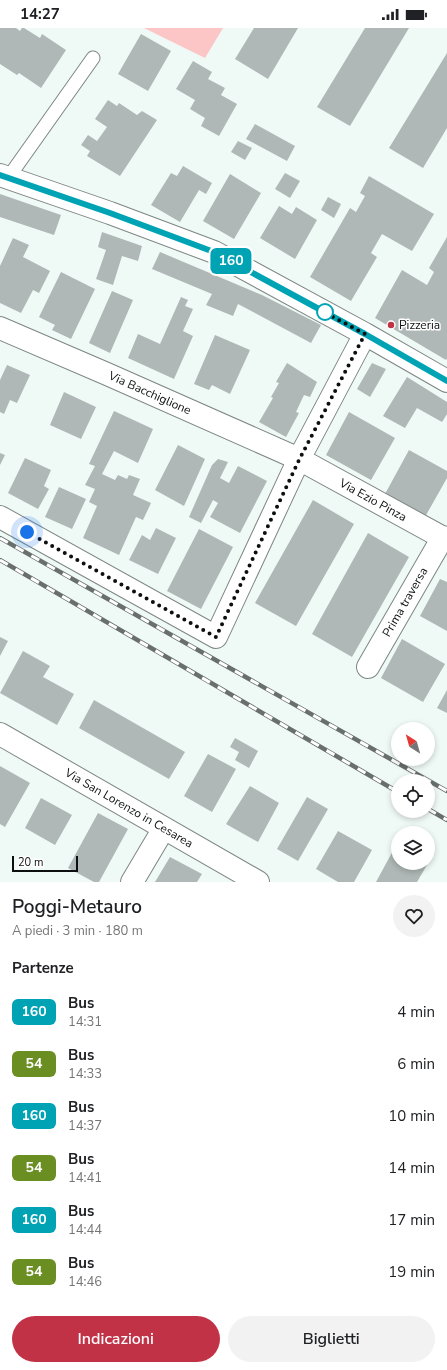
<!DOCTYPE html>
<html lang="it">
<meta charset="utf-8">
<style>
:root{--surface:#fff;--page:#f2f2f2;--text:#202124;--muted:#757577;--accent:#c23247}
body{margin:0;font-family:"Nunito Sans",sans-serif;background:var(--page);color:var(--text);height:100vh;display:flex;flex-direction:column;font-size:15px;white-space:nowrap}
*{box-sizing:border-box;margin:0}
p{font-size:13px;color:var(--muted)}
.icon{flex:none;width:22px;height:22px;fill:none;stroke:currentColor;stroke-width:2;stroke-linecap:round;stroke-linejoin:round}
.map{position:relative;height:854px;overflow:hidden}
.drawer{display:flex;flex-direction:column;background:var(--surface);flex:1}
.drawer>*{flex:none}
.badge{padding:0 8px;border-radius:6px;font-size:14px;line-height:26px}
.needle{width:26px;rotate:323deg}
.buttons{position:absolute;left:391px;top:694px;display:grid;gap:8px}
.buttons a{display:grid;place-items:center;width:44px;height:44px;border-radius:50%;background:var(--surface);box-shadow:0 2px 6px #0003;font-size:20px}
.scale{position:absolute;left:12px;bottom:10px;width:66px;box-sizing:border-box;padding-left:4px;border:2px solid #0c0f0e;border-top:0;font-size:11px;line-height:14px;white-space:nowrap;color:#0c0f0e;-webkit-text-stroke:3px #fff;paint-order:stroke}
.you{position:absolute;width:20px;height:20px;margin:-10px;border:3px solid #fff;border-radius:50%;background:#1a73e8;box-shadow:0 0 0 6px #1a73e833}
.map>.badge{position:absolute;translate:-50% -50%;box-shadow:0 0 0 2px #fff}
h2{padding:0 12px;font-size:15px;line-height:36px}
.round{display:grid;place-items:center;flex:none;width:42px;height:42px;border-radius:21px;background:var(--page)}
.overview{display:flex;align-items:center;justify-content:space-between;height:68px;padding:0 12px}
h1{font-size:19px;font-weight:600;line-height:30px}
.button{display:flex;gap:8px;margin-top:auto;padding:8px 12px}
.button a{flex:1;height:46px;border-radius:24px;background:var(--accent);color:#fff;font-size:16px;font-weight:600;line-height:46px;text-align:center}
.button a+a{background:var(--page);color:var(--text)}
ul{padding:0;list-style:none}
li{display:flex;align-items:center;gap:12px;height:52px;padding:0 12px}
li div{flex:1}
li b{display:block;font-size:15px}
li em{font-style:normal}
li .badge{min-width:44px;font-weight:700;text-align:center}
.status{display:flex;justify-content:space-between;align-items:center;height:28px;padding:0 20px;background:var(--surface);direction:ltr}
.status svg{height:11px;fill:currentColor}
.map>svg:first-child{display:block}
.green{fill:#fcc6c7}
.building{fill:#afb8b6}
.lines{fill:none;stroke-linecap:round;stroke-linejoin:round}
.service-casing{stroke:#7d8683;stroke-width:15}
.minor-casing{stroke:#7d8683;stroke-width:24}
.service{stroke:#fff;stroke-width:13}
.minor{stroke:#fff;stroke-width:22}
.rail-casing{stroke:#696f6d;stroke-width:4.5}
.rail{stroke:#fff;stroke-width:3;stroke-dasharray:9;stroke-linecap:butt}
.line-casing{stroke:#fff;stroke-width:9}
.line{stroke:#00a3b4;stroke-width:6}
.walk{stroke:#0c0f0e;stroke-width:4;stroke-dasharray:0 7.2}
.stop-dot{fill:#fff;stroke:#00a3b4;stroke-width:2}
.poi-dot{fill:#c23247;stroke:#fff;stroke-width:1.5}
.labels{text-anchor:middle;stroke-width:3;stroke-linejoin:round;paint-order:stroke}
.poi-label{font-size:12px;fill:#0c0f0e;stroke:#fff;text-anchor:start}
.street-label{font-size:12px;fill:#0c0f0e;stroke:#fff}
</style>
<div class="status"><b>14:27</b><svg viewBox="0 0 49 12"><path d="M0 12V9h3v3zM5 12V6h3v6zM10 12V3h3v9zM15 12V0h3v12zM26 1h20v11H26zM47 4h2v5h-2z"/></svg></div>
<div class="map">
<svg width="447" height="854" viewBox="0 0 447 854">
<rect width="100%" height="100%" fill="#eff9f6"/>
<!-- green -->
<path class="green" d="M 144,0 L 223,0 L 205,30 Z"/>
<!-- building -->
<path class="building" d="M 0,0 L 16,0 L 20,3 L 22,0 L 24,0 L 40,10 L 42,6 L 66,22 L 41,60 L 19,45 L 17,47 L 0,36 Z
M 254,0 L 298,0 L 268,51 L 235,31 Z
M 365,0 L 409,0 L 350,98 L 317,79 Z
M 141,6 L 171,23 L 148,63 L 118,46 Z
M 447,25 L 447,100 L 423,140 L 389,120 Z
M 193,33 L 212,44 L 208,51 L 225,60 L 221,67 L 237,76 L 219,108 L 201,98 L 205,90 L 190,81 L 195,72 L 176,61 Z
M 108,72 L 117,78 L 119,75 L 137,87 L 142,83 L 157,92 L 120,148 L 87,128 L 90,123 L 81,117 L 88,107 L 97,113 L 107,99 L 95,91 Z
M 255,96 L 295,118 L 287,133 L 246,111 Z
M 238,113 L 252,120 L 245,132 L 231,124 Z
M 183,138 L 212,155 L 206,166 L 199,162 L 180,194 L 151,177 L 171,145 L 177,148 Z
M 285,145 L 300,153 L 290,170 L 275,161 Z
M 230,146 L 261,165 L 234,211 L 203,193 Z
M 369,148 L 434,186 L 412,223 L 382,206 L 371,225 L 377,229 L 351,273 L 310,249 L 350,180 L 356,184 L 365,168 L 360,165 Z
M 0,166 L 61,187 L 54,207 L 0,189 Z
M 328,169 L 341,176 L 334,190 L 321,182 Z
M 279,178 L 292,186 L 296,179 L 317,192 L 295,231 L 260,210 Z
M 102,204 L 142,218 L 138,233 L 122,228 L 113,257 L 96,251 L 106,222 L 98,219 Z
M 447,209 L 447,330 L 446,332 L 375,290 L 402,242 L 427,257 L 434,244 L 429,240 Z
M 13,210 L 29,217 L 23,229 L 50,243 L 39,265 L 33,262 L 21,285 L 0,275 L 0,238 Z
M 160,224 L 262,267 L 321,297 L 311,315 L 238,276 L 233,288 L 206,277 L 212,266 L 152,241 Z
M 61,244 L 95,261 L 71,311 L 52,302 L 55,297 L 39,289 Z
M 112,263 L 133,272 L 110,325 L 89,315 Z
M 181,269 L 188,272 L 185,278 L 193,281 L 183,303 L 193,308 L 174,351 L 128,330 L 138,306 L 160,316 Z
M 215,307 L 250,322 L 230,366 L 212,357 L 209,362 L 194,356 Z
M 287,335 L 317,354 L 310,369 L 304,367 L 296,384 L 299,385 L 286,409 L 259,394 L 273,370 L 271,369 L 279,355 L 276,354 Z
M 372,335 L 386,341 L 370,369 L 357,361 Z
M 7,337 L 30,347 L 17,375 L 10,372 L 4,386 L 0,384 L 0,352 Z
M 407,349 L 447,374 L 447,386 L 442,394 L 417,380 L 405,400 L 383,388 Z
M 64,364 L 96,379 L 81,411 L 50,397 Z
M 114,383 L 153,401 L 138,435 L 114,423 L 102,446 L 115,452 L 118,447 L 127,451 L 129,447 L 140,451 L 133,467 L 151,475 L 143,492 L 136,489 L 119,527 L 83,510 L 97,478 L 89,474 L 95,461 L 85,457 L 95,438 L 89,436 Z
M 349,384 L 395,410 L 371,452 L 326,427 Z
M 178,417 L 205,431 L 184,478 L 155,462 Z
M 409,422 L 447,443 L 447,450 L 425,489 L 385,466 Z
M 0,425 L 5,427 L 0,437 Z
M 25,430 L 51,442 L 44,458 L 49,461 L 38,481 L 8,465 Z
M 218,431 L 228,434 L 220,450 L 229,455 L 238,438 L 267,453 L 240,505 L 210,489 L 218,475 L 213,472 L 201,495 L 189,489 L 212,437 Z
M 59,459 L 86,471 L 72,501 L 45,489 Z
M 313,472 L 354,496 L 296,598 L 255,575 Z
M 156,500 L 176,510 L 158,546 L 129,532 L 142,507 L 150,512 Z
M 199,501 L 233,519 L 201,581 L 167,563 Z
M 368,505 L 409,529 L 352,629 L 312,606 Z
M 440,551 L 447,554 L 447,603 L 420,588 Z
M 0,609 L 8,613 L 0,628 Z
M 402,611 L 445,636 L 423,674 L 381,650 Z
M 23,623 L 50,638 L 43,649 L 74,666 L 57,697 L 0,665 Z
M 447,662 L 447,685 L 437,680 Z
M 94,672 L 185,724 L 169,751 L 79,700 Z
M 235,710 L 258,723 L 249,740 L 235,732 L 239,724 L 230,719 Z
M 208,726 L 236,741 L 212,784 L 184,768 Z
M 0,738 L 30,755 L 5,799 L 0,796 Z
M 250,758 L 279,775 L 258,814 L 226,796 Z
M 307,769 L 328,781 L 298,833 L 277,821 Z
M 41,770 L 72,787 L 55,817 L 25,800 Z
M 98,785 L 128,801 L 99,854 L 94,854 L 68,840 Z
M 338,803 L 372,822 L 354,854 L 338,854 L 316,841 Z
M 395,819 L 398,821 L 398,835 L 423,835 L 427,837 L 417,854 L 376,854 Z
M 170,829 L 202,846 L 197,854 L 155,854 Z"/>
<g class="lines">
<!-- service casing -->
<g class="service-casing">
<path id="service" d="M 8,150 L 93,30"/>
</g>
<!-- minor casing -->
<g class="minor-casing">
<path id="minor" d="M 0,147 L 110,185 L 214,224 L 365,306 L 447,353
M 0,300 L 107,346 L 299,431 L 447,512
M 0,489 L 216,609 L 299,431 L 365,306
M 368,639 L 443,509
M 0,706 L 258,854
M 132,854 L 164,800"/>
</g>
<!-- service -->
<use href="#service" class="service"/>
<!-- minor -->
<use href="#minor" class="minor"/>
<!-- rail casing -->
<g class="rail-casing">
<path id="rail" d="M 0,510 L 447,763
M 0,532 L 398,764
M 428,781 L 447,792"/>
</g>
<!-- rail -->
<use href="#rail" class="rail"/>
</g>
<g class="lines">
<!-- line casing -->
<g class="line-casing">
<path id="line" d="M 0,147 L 110,185 L 214,224 L 365,306 L 447,353"/>
</g>
<!-- line -->
<use href="#line" class="line"/>
<!-- walk -->
<path class="walk" d="M 27,504 L 216,609 L 299,432 L 365,306 L 324,284 L 325,284"/>
</g>
<!-- markers -->
<circle class="stop-dot" cx="325" cy="284" r="8"/>
<circle class="poi-dot" cx="391" cy="297" r="4"/>
<g class="labels">
<!-- poi labels -->
<g class="poi-label">
<text x="399" y="301">Pizzeria</text>
</g>
<!-- street labels -->
<g class="street-label">
<text transform="translate(150 365) rotate(24)" y="4">Via Bacchiglione</text>
<text transform="translate(373 472) rotate(29)" y="4">Via Ezio Pinza</text>
<text transform="translate(405 574) rotate(-60)" y="4">Prima traversa</text>
<text transform="translate(129 780) rotate(30)" y="4">Via San Lorenzo in Cesarea</text>
</g>
</g>
</svg>
<div class="buttons">
<a><svg class="needle" viewBox="-14 -14 28 28"><path d="M0-13l5 13h-10z" fill="#e53935"/><path d="M0 13l5-13h-10z" fill="#757577"/></svg></a>
<a><svg class="icon" aria-label="locate" viewBox="0 0 24 24"><circle cx="12" cy="12" r="6"/><path d="M12 2v4M12 18v4M2 12h4M18 12h4"/></svg></a>
<a><svg class="icon" aria-label="layers" viewBox="0 0 24 24"><path d="M12 4l9 5-9 5-9-5zM3 14l9 5 9-5"/></svg></a>
</div>
<div class="scale">20 m</div>
<div class="you" style="left:27px;top:504px"></div>
<b class="badge" style="left:231px;top:233px;background:#00a3b4;color:#fff">160</b>
</div>
<section class="drawer">
<div class="overview"><div><h1>Poggi-Metauro</h1><p>A piedi · 3 min · 180 m</p></div><a class="round"><svg class="icon" aria-label="heart" viewBox="0 0 24 24"><path d="M12 20l-8-8c-3-5 5-10 8-4 3-6 11-1 8 4z"/></svg></a></div>
<h2>Partenze</h2>
<ul>
<li><span class="badge" style="background:#00a3b4;color:#fff">160</span><div><b>Bus</b><p>14:31</p></div><em>4 min</em></li>
<li><span class="badge" style="background:#6b8e23;color:#fff">54</span><div><b>Bus</b><p>14:33</p></div><em>6 min</em></li>
<li><span class="badge" style="background:#00a3b4;color:#fff">160</span><div><b>Bus</b><p>14:37</p></div><em>10 min</em></li>
<li><span class="badge" style="background:#6b8e23;color:#fff">54</span><div><b>Bus</b><p>14:41</p></div><em>14 min</em></li>
<li><span class="badge" style="background:#00a3b4;color:#fff">160</span><div><b>Bus</b><p>14:44</p></div><em>17 min</em></li>
<li><span class="badge" style="background:#6b8e23;color:#fff">54</span><div><b>Bus</b><p>14:46</p></div><em>19 min</em></li>
</ul>
<div class="button"><a>Indicazioni</a><a>Biglietti</a></div>
</section>
